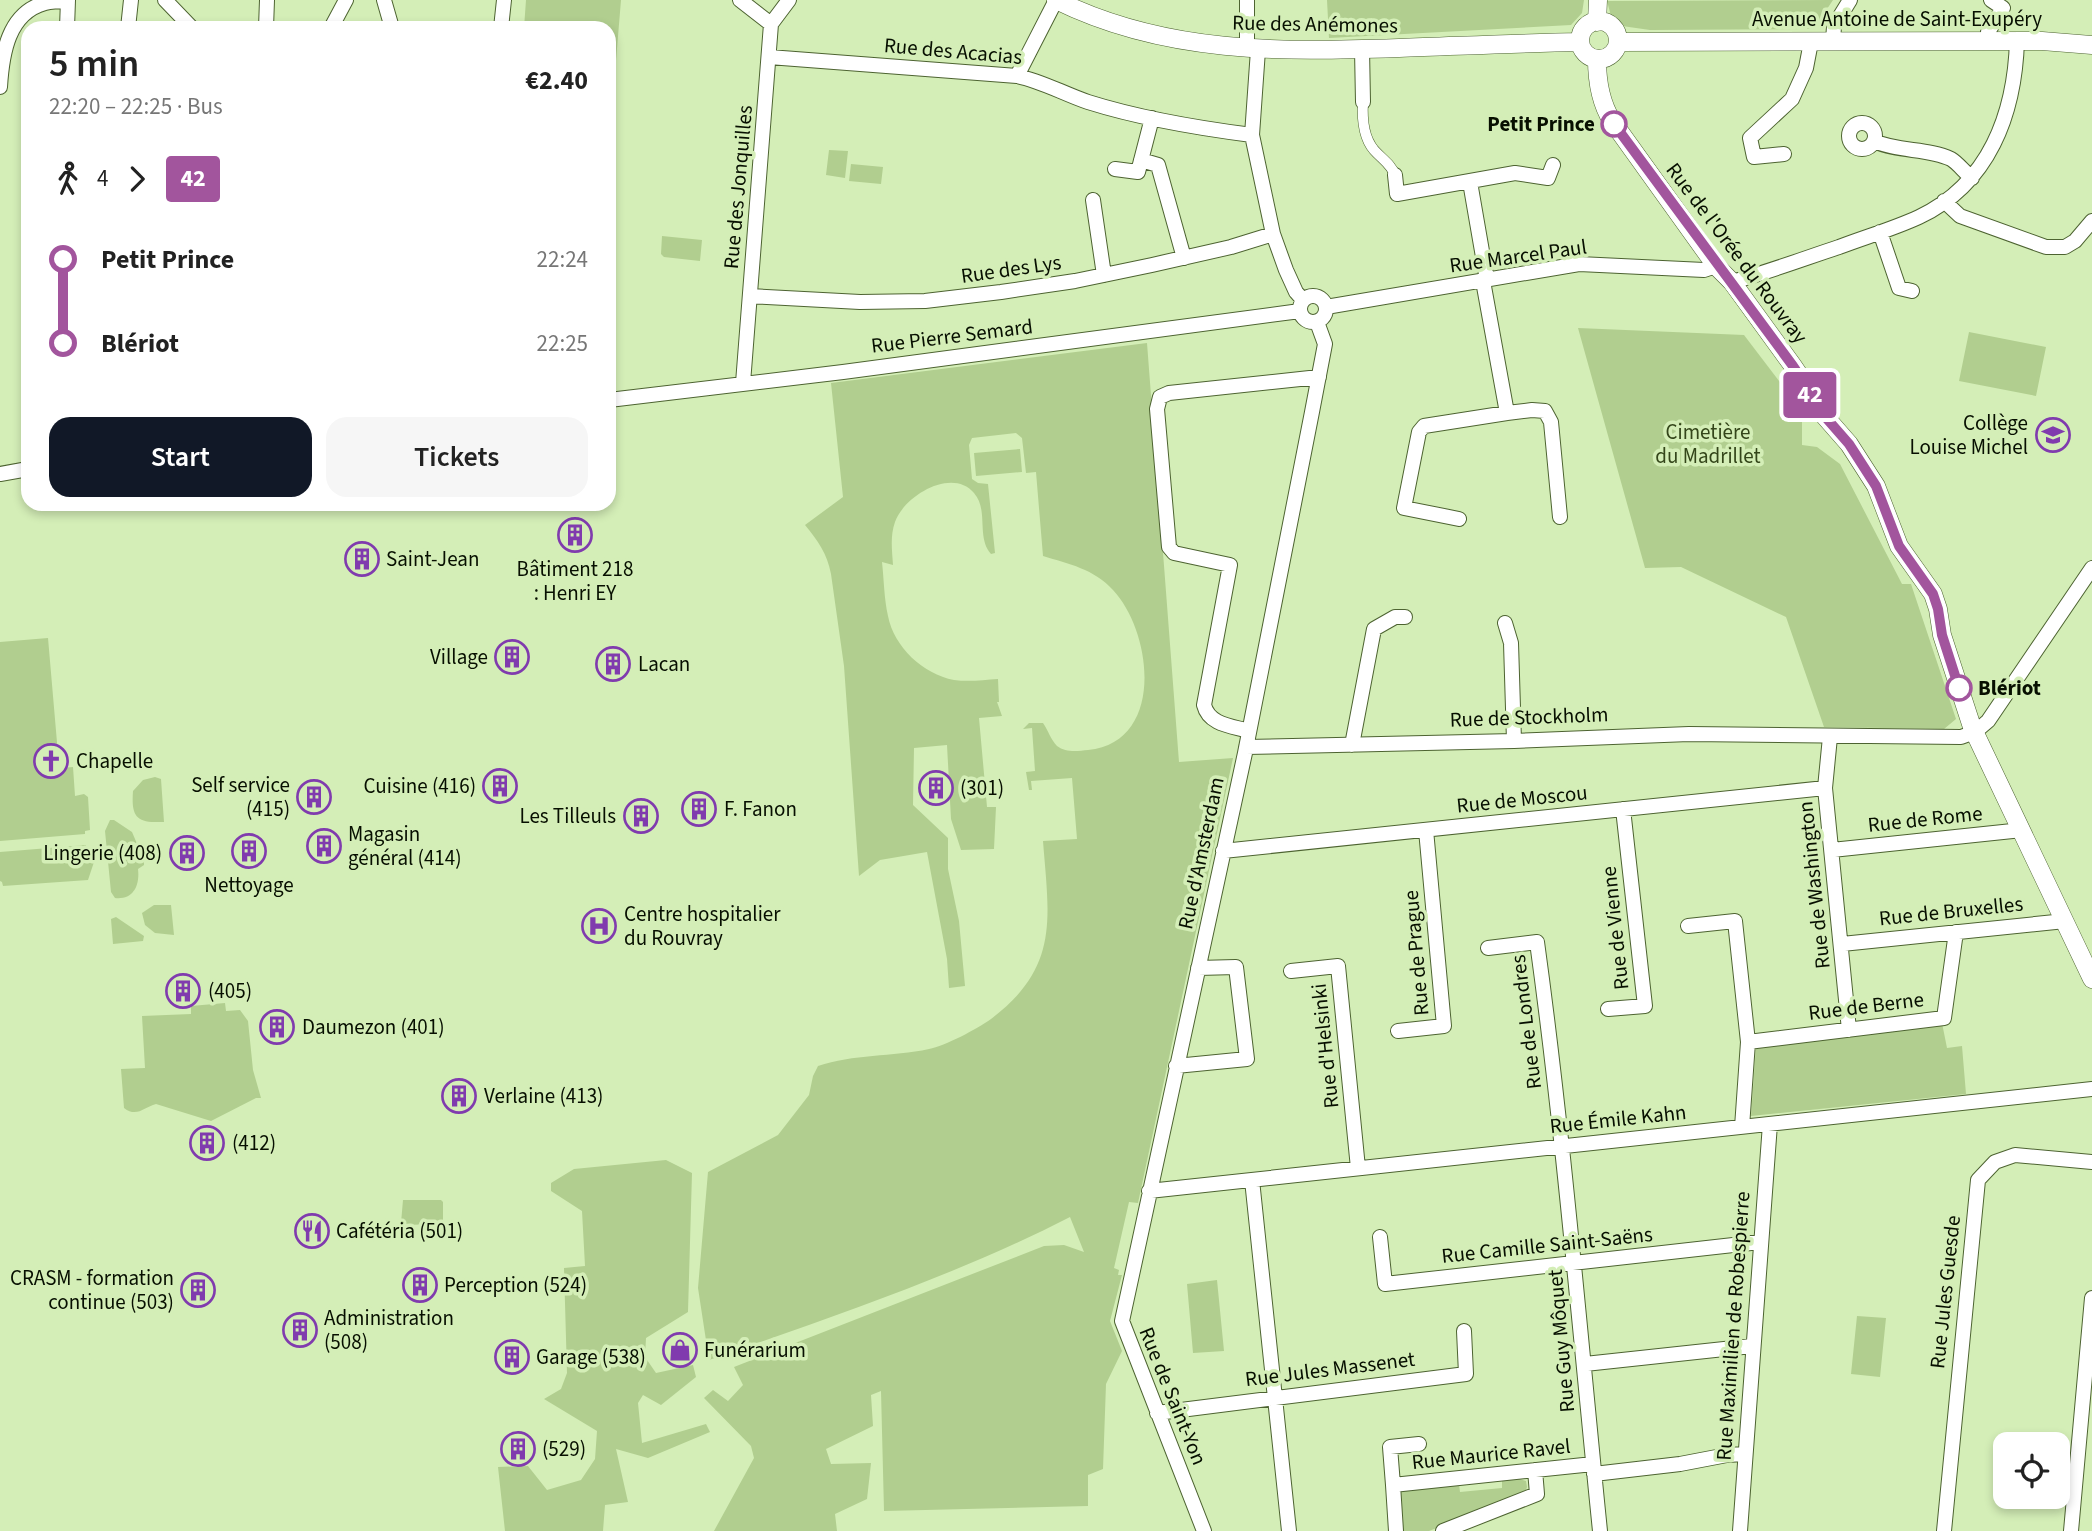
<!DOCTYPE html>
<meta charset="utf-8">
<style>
:root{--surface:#fff;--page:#f6f6f6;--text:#222;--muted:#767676;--accent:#111827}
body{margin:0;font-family:"Source Sans 3",sans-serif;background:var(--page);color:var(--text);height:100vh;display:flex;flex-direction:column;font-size:26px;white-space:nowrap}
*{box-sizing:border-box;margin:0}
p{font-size:23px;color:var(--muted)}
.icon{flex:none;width:38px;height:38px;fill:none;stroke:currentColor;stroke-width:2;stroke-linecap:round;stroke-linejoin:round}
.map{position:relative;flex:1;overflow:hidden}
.sheet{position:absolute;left:21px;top:21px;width:595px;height:490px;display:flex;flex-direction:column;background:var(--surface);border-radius:21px;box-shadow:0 4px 10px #0003}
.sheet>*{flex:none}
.badge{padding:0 14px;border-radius:5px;font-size:24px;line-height:46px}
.buttons{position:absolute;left:1993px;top:1432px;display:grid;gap:14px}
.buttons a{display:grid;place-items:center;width:77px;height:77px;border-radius:14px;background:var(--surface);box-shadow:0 4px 10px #0003;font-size:35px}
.map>.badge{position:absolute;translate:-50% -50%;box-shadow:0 0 0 4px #fff}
.legs{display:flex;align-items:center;gap:10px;height:77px;padding:0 28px;font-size:23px}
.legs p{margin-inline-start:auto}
.head{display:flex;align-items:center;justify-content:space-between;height:119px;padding:0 28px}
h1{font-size:38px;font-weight:600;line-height:52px}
.primary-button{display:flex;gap:14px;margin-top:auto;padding:14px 28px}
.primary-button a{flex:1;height:80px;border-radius:21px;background:var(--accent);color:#fff;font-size:28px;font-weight:600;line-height:80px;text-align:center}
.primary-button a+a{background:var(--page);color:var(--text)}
ul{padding:0 28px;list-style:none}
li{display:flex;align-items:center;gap:24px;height:84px;font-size:26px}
li i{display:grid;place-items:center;width:10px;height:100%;margin:0 9px;background:currentColor}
li i::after{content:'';width:18px;height:18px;margin:-9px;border:5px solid;border-radius:50%;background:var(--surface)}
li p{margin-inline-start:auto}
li:first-child i{background:linear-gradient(#0000 50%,currentColor 0)}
li:last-child i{background:linear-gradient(currentColor 50%,#0000 0)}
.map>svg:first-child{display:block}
.green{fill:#b1ce8f}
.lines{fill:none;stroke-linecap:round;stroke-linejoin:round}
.pedestrian-casing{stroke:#4d6331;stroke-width:11}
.minor-casing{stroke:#4d6331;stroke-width:16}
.tertiary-casing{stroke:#4d6331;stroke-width:19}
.pedestrian{stroke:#fff;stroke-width:10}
.minor{stroke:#fff;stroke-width:14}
.tertiary{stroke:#fff;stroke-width:18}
.line-1-casing{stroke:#fff;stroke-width:16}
.line-1{stroke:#a2559d;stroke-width:10}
.stop-1-dot{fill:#fff;stroke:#a2559d;stroke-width:3.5}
.labels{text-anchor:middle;stroke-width:7;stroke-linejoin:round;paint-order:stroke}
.street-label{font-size:21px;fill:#070f00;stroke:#d4eeb7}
.stop-label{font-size:21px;font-weight:bold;fill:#070f00;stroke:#d4eeb7;text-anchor:end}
.poi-label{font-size:21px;fill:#070f00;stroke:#d4eeb7;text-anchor:start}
.park-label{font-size:21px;fill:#34461a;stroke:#d4eeb7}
</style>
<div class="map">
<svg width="2092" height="1531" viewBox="0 0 2092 1531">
<rect width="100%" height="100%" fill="#d4eeb7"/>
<!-- green -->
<path class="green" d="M 526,0 L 621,0 L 613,97 L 609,96 L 609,28 L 524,28 Z
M 1327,0 L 1584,0 L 1582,13 L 1571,25 L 1329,38 Z
M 1833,0 L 1817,24 L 1810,29 L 1650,30 L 1622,26 L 1611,16 L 1607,1 Z
M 829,150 L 848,151 L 845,178 L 826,175 Z
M 851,164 L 883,167 L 881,184 L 849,181 Z
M 662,236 L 702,240 L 700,261 L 664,257 L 661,254 Z
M 1578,328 L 1744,335 L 1802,411 L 1802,445 L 1817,447 L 1840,464 L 1902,584 L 1911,584 L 1956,719 L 1944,729 L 1824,727 L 1786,617 L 1681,567 L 1645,568 Z
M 1969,332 L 2046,347 L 2036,396 L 1959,381 Z
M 1147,343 L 1179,762 L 1233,758 L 1138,1203 L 1129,1202 L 1114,1268 L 1119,1270 L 1118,1275 L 1122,1275 L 1110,1321 L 1122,1351 L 1106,1384 L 1103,1469 L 1088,1475 L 1088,1506 L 884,1511 L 881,1391 L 871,1395 L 873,1426 L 826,1449 L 831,1464 L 871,1463 L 867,1499 L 835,1514 L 837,1531 L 714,1531 L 754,1458 L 751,1446 L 704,1398 L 713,1390 L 728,1401 L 743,1385 L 734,1367 L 1044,1246 L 1064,1245 L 1084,1252 L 1070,1217 C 955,1276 831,1317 709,1360 L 698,1288 L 708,1172 L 778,1135 L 809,1095 L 813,1076 L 818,1066 C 853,1054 892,1057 929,1049 C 945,1046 977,1029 991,1019 C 1060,967 1049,918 1043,841 L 1077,839 L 1072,778 L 1031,781 L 1032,790 L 1029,790 L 1026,772 L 1035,771 L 1032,728 L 1023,729 L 1029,723 L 1043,723 C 1048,730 1051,740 1057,746 C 1066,753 1078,751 1088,750 C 1165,742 1153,633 1113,590 C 1094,569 1069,564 1043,556 L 1036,472 L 1026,473 L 1022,438 L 1016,433 L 972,438 L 969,445 L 972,479 L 978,483 L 988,484 L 995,553 L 991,554 C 976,537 989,510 974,493 C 952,467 904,496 895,522 C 890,536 892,550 893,565 L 882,562 C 884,580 884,598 888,616 C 894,647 923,674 954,680 C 969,682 983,680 998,679 L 999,702 L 997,702 L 1002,716 L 979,718 L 987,807 L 996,807 L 994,849 L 961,850 L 951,819 L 947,745 L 914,748 L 913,805 L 948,838 L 948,869 L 959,921 L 965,986 L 949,988 L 947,959 L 927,852 L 880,860 L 859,876 L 844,666 L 831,574 C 827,553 818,541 805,525 L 843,497 L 831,383 Z
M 1020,449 L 1022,472 L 976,476 L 974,453 Z
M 48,638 L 58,754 L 39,756 L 40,770 L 73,767 L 75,796 L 84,794 L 88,797 L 90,830 L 85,831 L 85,834 L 0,841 L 0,642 Z
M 155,777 L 161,779 L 164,822 C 137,823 131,818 133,791 L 143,780 Z
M 110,820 L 114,820 L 132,832 L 144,860 L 144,865 L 138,869 C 140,886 133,900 115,898 L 111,892 L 105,831 Z
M 86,845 L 86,850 L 94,862 L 88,880 L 3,886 L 2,882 L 0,881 L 0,852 Z
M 154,905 L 171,905 L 174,935 L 155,933 L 145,925 L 142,913 Z
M 116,917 L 144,936 L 143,941 L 113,944 L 111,919 Z
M 225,1003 L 226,1011 L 240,1010 L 248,1021 L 253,1070 L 261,1098 L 256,1098 L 211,1121 L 156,1104 C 144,1107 137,1118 124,1108 L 121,1069 L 145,1068 L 142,1016 L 191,1014 L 191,1006 Z
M 1942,1023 L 1947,1048 L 1962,1046 L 1966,1094 L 1751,1116 L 1756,1045 Z
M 666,1160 L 692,1173 L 688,1312 L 646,1338 L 645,1357 L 656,1373 L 693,1365 L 696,1377 L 661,1405 L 643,1395 L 638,1403 L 642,1443 L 706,1424 L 710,1432 L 648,1458 L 616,1449 L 628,1502 L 605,1505 L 603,1531 L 505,1531 L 498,1467 L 528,1466 L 547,1490 L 581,1480 L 595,1459 L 597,1431 L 544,1399 L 561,1389 L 567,1373 L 564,1268 L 585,1266 L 582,1211 L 551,1191 L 551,1183 L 574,1169 Z
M 403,1200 L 441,1200 L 443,1202 L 443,1222 L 441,1224 L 403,1225 L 401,1223 Z
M 1217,1280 L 1224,1351 L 1193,1353 L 1187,1284 Z
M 1857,1316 L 1886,1318 L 1880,1377 L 1851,1374 Z
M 1516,1478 L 1526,1481 L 1527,1487 L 1525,1493 L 1429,1531 L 1403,1531 L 1400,1493 L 1403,1490 L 1459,1484 L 1460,1492 L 1502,1488 L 1502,1480 Z"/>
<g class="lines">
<!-- pedestrian casing -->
<g class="pedestrian-casing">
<path id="pedestrian" d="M 1363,102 C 1362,118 1363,137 1374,150 C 1382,159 1391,164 1395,175"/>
</g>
<!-- minor casing -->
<g class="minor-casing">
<path id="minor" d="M 165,0 L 192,28
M 384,0 L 392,28
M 740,0 L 771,24
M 67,28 L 68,0
M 128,28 L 131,0
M 266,28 L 267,0
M 331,28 L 346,0
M 501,28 L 504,0
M 1988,40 L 1988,32 L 2003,8 L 1991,0
M 1833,42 L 1834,26 L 1850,0
M 1247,49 L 1247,0
M 1362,49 L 1363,102
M 1258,50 L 1252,135 L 1273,234 L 1286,270 L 1296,292 L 1303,300
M 769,57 L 1017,76 C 1042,81 1064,94 1088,102 C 1142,119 1197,128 1252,135
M 1017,76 L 1056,0
M 0,87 C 2,54 8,13 45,3 C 52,1 61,1 68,1
M1849 136a13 13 0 1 1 26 0a13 13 0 1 1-26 0Z
M 1874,141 C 1898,152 1928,148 1951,159 C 1958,163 1965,173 1972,178
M 1784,154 L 1754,157 L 1750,138 L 1792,99 L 1806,68 L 1811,42
M 1141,160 L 1158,165 L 1184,258
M 1115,169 L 1138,172 L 1152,118
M 1395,175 L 1397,194 L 1515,173 L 1548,178 L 1553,165
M 1470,182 L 1487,280
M 1093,200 L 1104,275
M 1944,201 L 1960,216 L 2046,247 L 2065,247 L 2075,241 L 2092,221
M 1880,232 L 1899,288 L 1912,291
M 1732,282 C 1768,272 1803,259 1839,247 C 1865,237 1893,229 1919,217 C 1989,184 2015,114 2017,40
M1300 309a13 13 0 1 1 26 0a13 13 0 1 1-26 0Z
M 750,296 L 860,302 L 925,301 L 1001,292 L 1075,281 L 1152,265 L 1231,247 L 1273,234
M 1326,307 L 1579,264 L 1704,270 L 1716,266
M 743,383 L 771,24 L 789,0
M 609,400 L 843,372 L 1300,311
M 1507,413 L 1532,410 L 1545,411 L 1551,422 L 1560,517
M 0,474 L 28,469
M 1459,519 L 1404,508 L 1419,432 L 1424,426 L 1507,413 L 1483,281
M 1505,623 L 1511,643 L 1514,741
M 1249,731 C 1232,726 1209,725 1204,705 L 1230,565 L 1174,553 L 1169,547 L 1157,409 L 1160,397 L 1169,393 L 1319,377
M 1830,737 L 1825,788 L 1849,1030
M 1352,745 L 1374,629 L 1395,617 L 1405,617
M 1246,747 L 1514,741 L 1689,734 L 1961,737 L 1975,732 L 1988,721 L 2092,568
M 1832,850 L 2022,830
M 1223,851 L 1825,788
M 1688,926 L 1735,921 L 1748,1042 L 1742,1127
M 1842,944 L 2065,921
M 1488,948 L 1537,942 C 1564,1138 1580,1335 1600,1531
M 1291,971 L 1338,966 L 1358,1168
M 1608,1009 L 1645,1006 L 1623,809
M 1398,1031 L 1444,1026 L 1426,830
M 1748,1042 L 1944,1018 L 1956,932
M 1176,1066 L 1247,1059 L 1236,967 L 1198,968
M 1252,1180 L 1289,1531
M 1149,1191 L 2092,1089
M 1380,1237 L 1385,1284 L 1760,1242
M 1585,1364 L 1752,1346
M 1157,1413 L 1466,1374 L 1464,1331
M 1594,1474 L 1680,1464 L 1727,1455 L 1745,1454
M 1393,1485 L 1390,1447 L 1419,1444
M 1204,1531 L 1122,1321 L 1245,753 L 1312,412 L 1325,344 L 1317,322
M 1396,1531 L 1393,1485 L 1593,1464
M 1443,1531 L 1537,1494 L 1535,1470
M 1740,1531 L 1770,1124
M 1944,1531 L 1978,1180 L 1995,1162 L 2015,1155 L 2092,1162
M 2071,1531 L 2092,1298"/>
</g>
<!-- tertiary casing -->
<g class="tertiary-casing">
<path id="tertiary" d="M 1056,0 C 1165,54 1281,52 1399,48 C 1459,46 1520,43 1580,42
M1580 40a19 19 0 1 1 38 0a19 19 0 1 1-38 0Z
M 1597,22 L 1598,0
M 1618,42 L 2042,41 L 2092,45
M 1597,59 C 1597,80 1600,102 1612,121 L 1716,266 L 1732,282 L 1793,366 L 1808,388 L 1814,404 L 1849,444 L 1876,486 L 1899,546 L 1933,594 L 1938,609 L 1942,635 L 1972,727 L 2092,979"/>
</g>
<!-- pedestrian -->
<use href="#pedestrian" class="pedestrian"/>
<!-- minor -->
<use href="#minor" class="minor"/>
<!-- tertiary -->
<use href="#tertiary" class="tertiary"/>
</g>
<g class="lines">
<!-- line-1 casing -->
<g class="line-1-casing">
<path id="line-1" d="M 1614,124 L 1793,366 L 1808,388 L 1814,404 L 1849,444 L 1876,486 L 1899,546 L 1933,594 L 1938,609 L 1942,635 L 1959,688"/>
</g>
<!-- line-1 -->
<use href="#line-1" class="line-1"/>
</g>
<!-- icons -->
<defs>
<g id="school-ring" transform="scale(1.75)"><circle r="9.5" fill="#d4eeb7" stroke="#803bae" stroke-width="1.5"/><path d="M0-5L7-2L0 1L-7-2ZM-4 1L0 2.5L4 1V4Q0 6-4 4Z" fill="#803bae"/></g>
<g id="building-ring" transform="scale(1.75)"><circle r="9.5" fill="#d4eeb7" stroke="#803bae" stroke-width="1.5"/><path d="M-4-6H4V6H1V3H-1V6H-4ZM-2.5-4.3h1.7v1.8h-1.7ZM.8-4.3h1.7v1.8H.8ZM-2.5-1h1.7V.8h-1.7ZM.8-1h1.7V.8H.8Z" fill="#803bae"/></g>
<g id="church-ring" transform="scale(1.75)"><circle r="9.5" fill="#d4eeb7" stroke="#803bae" stroke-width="1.5"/><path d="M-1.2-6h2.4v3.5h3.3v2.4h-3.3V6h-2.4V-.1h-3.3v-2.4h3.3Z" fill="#803bae"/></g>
<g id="hospital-ring" transform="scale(1.75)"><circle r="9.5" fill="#d4eeb7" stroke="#803bae" stroke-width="1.5"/><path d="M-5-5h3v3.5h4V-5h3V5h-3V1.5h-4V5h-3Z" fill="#803bae"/></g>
<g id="restaurant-ring" transform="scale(1.75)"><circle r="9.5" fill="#d4eeb7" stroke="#803bae" stroke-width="1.5"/><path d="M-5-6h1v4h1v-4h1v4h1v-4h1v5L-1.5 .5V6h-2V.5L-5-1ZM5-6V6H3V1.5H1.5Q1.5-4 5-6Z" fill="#803bae"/></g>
<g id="shop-ring" transform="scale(1.75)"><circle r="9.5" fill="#d4eeb7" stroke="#803bae" stroke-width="1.5"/><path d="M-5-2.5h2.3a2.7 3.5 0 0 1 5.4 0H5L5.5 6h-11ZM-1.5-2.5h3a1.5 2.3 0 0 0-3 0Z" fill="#803bae"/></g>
</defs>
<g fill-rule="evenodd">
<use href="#school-ring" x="2053" y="435"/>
<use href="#building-ring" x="575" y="535"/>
<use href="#building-ring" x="362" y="559"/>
<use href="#building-ring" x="512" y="657"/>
<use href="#building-ring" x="613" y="664"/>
<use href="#church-ring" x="51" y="761"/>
<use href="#building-ring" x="500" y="786"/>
<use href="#building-ring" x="936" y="788"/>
<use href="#building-ring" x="314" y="797"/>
<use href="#building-ring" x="699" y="809"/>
<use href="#building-ring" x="641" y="816"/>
<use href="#building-ring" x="324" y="846"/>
<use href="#building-ring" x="249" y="851"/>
<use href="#building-ring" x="187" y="853"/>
<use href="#hospital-ring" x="599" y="926"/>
<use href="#building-ring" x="183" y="991"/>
<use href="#building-ring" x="277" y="1027"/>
<use href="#building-ring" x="459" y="1096"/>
<use href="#building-ring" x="207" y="1143"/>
<use href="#restaurant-ring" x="312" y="1231"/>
<use href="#building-ring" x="420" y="1285"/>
<use href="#building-ring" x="198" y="1290"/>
<use href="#building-ring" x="300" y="1330"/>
<use href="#shop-ring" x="680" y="1350"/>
<use href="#building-ring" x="512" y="1357"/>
<use href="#building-ring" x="518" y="1449"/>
</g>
<!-- markers -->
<g class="stop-1-dot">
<circle cx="1614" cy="124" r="12"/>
<circle cx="1959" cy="688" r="12"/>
</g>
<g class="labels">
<!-- street labels -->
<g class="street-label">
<text x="1897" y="26">Avenue Antoine de Saint-Exupéry</text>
<text transform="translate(1315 24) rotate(1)" y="7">Rue des Anémones</text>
<text transform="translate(953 51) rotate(5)" y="7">Rue des Acacias</text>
<text transform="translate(738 187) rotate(-85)" y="7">Rue des Jonquilles</text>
<text transform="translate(1737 253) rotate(53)" y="7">Rue de l'Orée du Rouvray</text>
<text transform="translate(1518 256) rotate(-8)" y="7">Rue Marcel Paul</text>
<text transform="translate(1011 269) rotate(-8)" y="7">Rue des Lys</text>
<text transform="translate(952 336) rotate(-7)" y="7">Rue Pierre Semard</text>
<text transform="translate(1529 717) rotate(-2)" y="7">Rue de Stockholm</text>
<text transform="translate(1522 799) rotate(-6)" y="7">Rue de Moscou</text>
<text transform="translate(1925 819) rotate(-6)" y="7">Rue de Rome</text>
<text transform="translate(1201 853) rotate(-78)" y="7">Rue d'Amsterdam</text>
<text transform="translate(1814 885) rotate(-96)" y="7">Rue de Washington</text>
<text transform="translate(1951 911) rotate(-6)" y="7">Rue de Bruxelles</text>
<text transform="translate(1615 928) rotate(-96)" y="7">Rue de Vienne</text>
<text transform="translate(1416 953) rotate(-95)" y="7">Rue de Prague</text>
<text transform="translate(1866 1006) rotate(-7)" y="7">Rue de Berne</text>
<text transform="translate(1526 1022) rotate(-97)" y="7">Rue de Londres</text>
<text transform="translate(1325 1046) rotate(-96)" y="7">Rue d'Helsinki</text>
<text transform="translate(1618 1119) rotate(-6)" y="7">Rue Émile Kahn</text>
<text transform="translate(1547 1245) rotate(-6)" y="7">Rue Camille Saint-Saëns</text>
<text transform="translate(1945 1292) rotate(-84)" y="7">Rue Jules Guesde</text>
<text transform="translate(1733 1326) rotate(-86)" y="7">Rue Maximilien de Robespierre</text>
<text transform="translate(1561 1341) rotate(-95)" y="7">Rue Guy Môquet</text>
<text transform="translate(1330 1369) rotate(-7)" y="7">Rue Jules Massenet</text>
<text transform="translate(1173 1396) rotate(68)" y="7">Rue de Saint-Yon</text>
<text transform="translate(1491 1454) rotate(-6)" y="7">Rue Maurice Ravel</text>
</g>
<!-- stop labels -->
<g class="stop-label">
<text x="1595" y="131">Petit Prince</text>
<text x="1978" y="695" text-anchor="start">Blériot</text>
</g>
<!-- poi labels -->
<g class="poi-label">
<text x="2028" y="430" text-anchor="end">Collège<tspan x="2028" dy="24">Louise Michel</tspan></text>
<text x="386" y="566">Saint-Jean</text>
<text x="575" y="576" text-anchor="middle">Bâtiment 218<tspan x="575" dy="24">: Henri EY</tspan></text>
<text x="488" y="664" text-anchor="end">Village</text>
<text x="638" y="671">Lacan</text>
<text x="76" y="768">Chapelle</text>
<text x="290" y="792" text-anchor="end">Self service<tspan x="290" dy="24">(415)</tspan></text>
<text x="476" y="793" text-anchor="end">Cuisine (416)</text>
<text x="960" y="795">(301)</text>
<text x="724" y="816">F. Fanon</text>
<text x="616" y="823" text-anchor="end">Les Tilleuls</text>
<text x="348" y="841">Magasin<tspan x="348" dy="24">général (414)</tspan></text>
<text x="162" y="860" text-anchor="end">Lingerie (408)</text>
<text x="249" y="892" text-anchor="middle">Nettoyage</text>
<text x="624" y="921">Centre hospitalier<tspan x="624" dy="24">du Rouvray</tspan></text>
<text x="208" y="998">(405)</text>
<text x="302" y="1034">Daumezon (401)</text>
<text x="484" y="1103">Verlaine (413)</text>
<text x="232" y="1150">(412)</text>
<text x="336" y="1238">Cafétéria (501)</text>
<text x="174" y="1285" text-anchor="end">CRASM - formation<tspan x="174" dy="24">continue (503)</tspan></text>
<text x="444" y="1292">Perception (524)</text>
<text x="324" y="1325">Administration<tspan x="324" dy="24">(508)</tspan></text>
<text x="704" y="1357">Funérarium</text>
<text x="536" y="1364">Garage (538)</text>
<text x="542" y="1456">(529)</text>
</g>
<!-- park labels -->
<g class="park-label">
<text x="1708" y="439">Cimetière<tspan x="1708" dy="24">du Madrillet</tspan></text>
</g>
</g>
</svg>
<div class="buttons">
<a><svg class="icon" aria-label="locate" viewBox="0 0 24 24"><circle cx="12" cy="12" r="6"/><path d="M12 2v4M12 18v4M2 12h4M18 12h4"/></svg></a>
</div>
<b class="badge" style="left:1810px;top:395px;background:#a2559d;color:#fff">42</b>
<section class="sheet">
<div class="head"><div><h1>5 min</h1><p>22:20 – 22:25 · Bus</p></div><b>€2.40</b></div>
<div class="legs"><svg class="icon" aria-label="walk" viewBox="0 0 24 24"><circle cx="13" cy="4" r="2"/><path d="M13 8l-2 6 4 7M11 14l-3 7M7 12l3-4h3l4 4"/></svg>4<svg class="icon" aria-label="forward" viewBox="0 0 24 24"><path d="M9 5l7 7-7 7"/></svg><b class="badge" style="background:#a2559d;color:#fff">42</b></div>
<ul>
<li><i style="color:#a2559d"></i><b>Petit Prince</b><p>22:24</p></li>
<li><i style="color:#a2559d"></i><b>Blériot</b><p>22:25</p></li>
</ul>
<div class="primary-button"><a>Start</a><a>Tickets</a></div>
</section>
</div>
